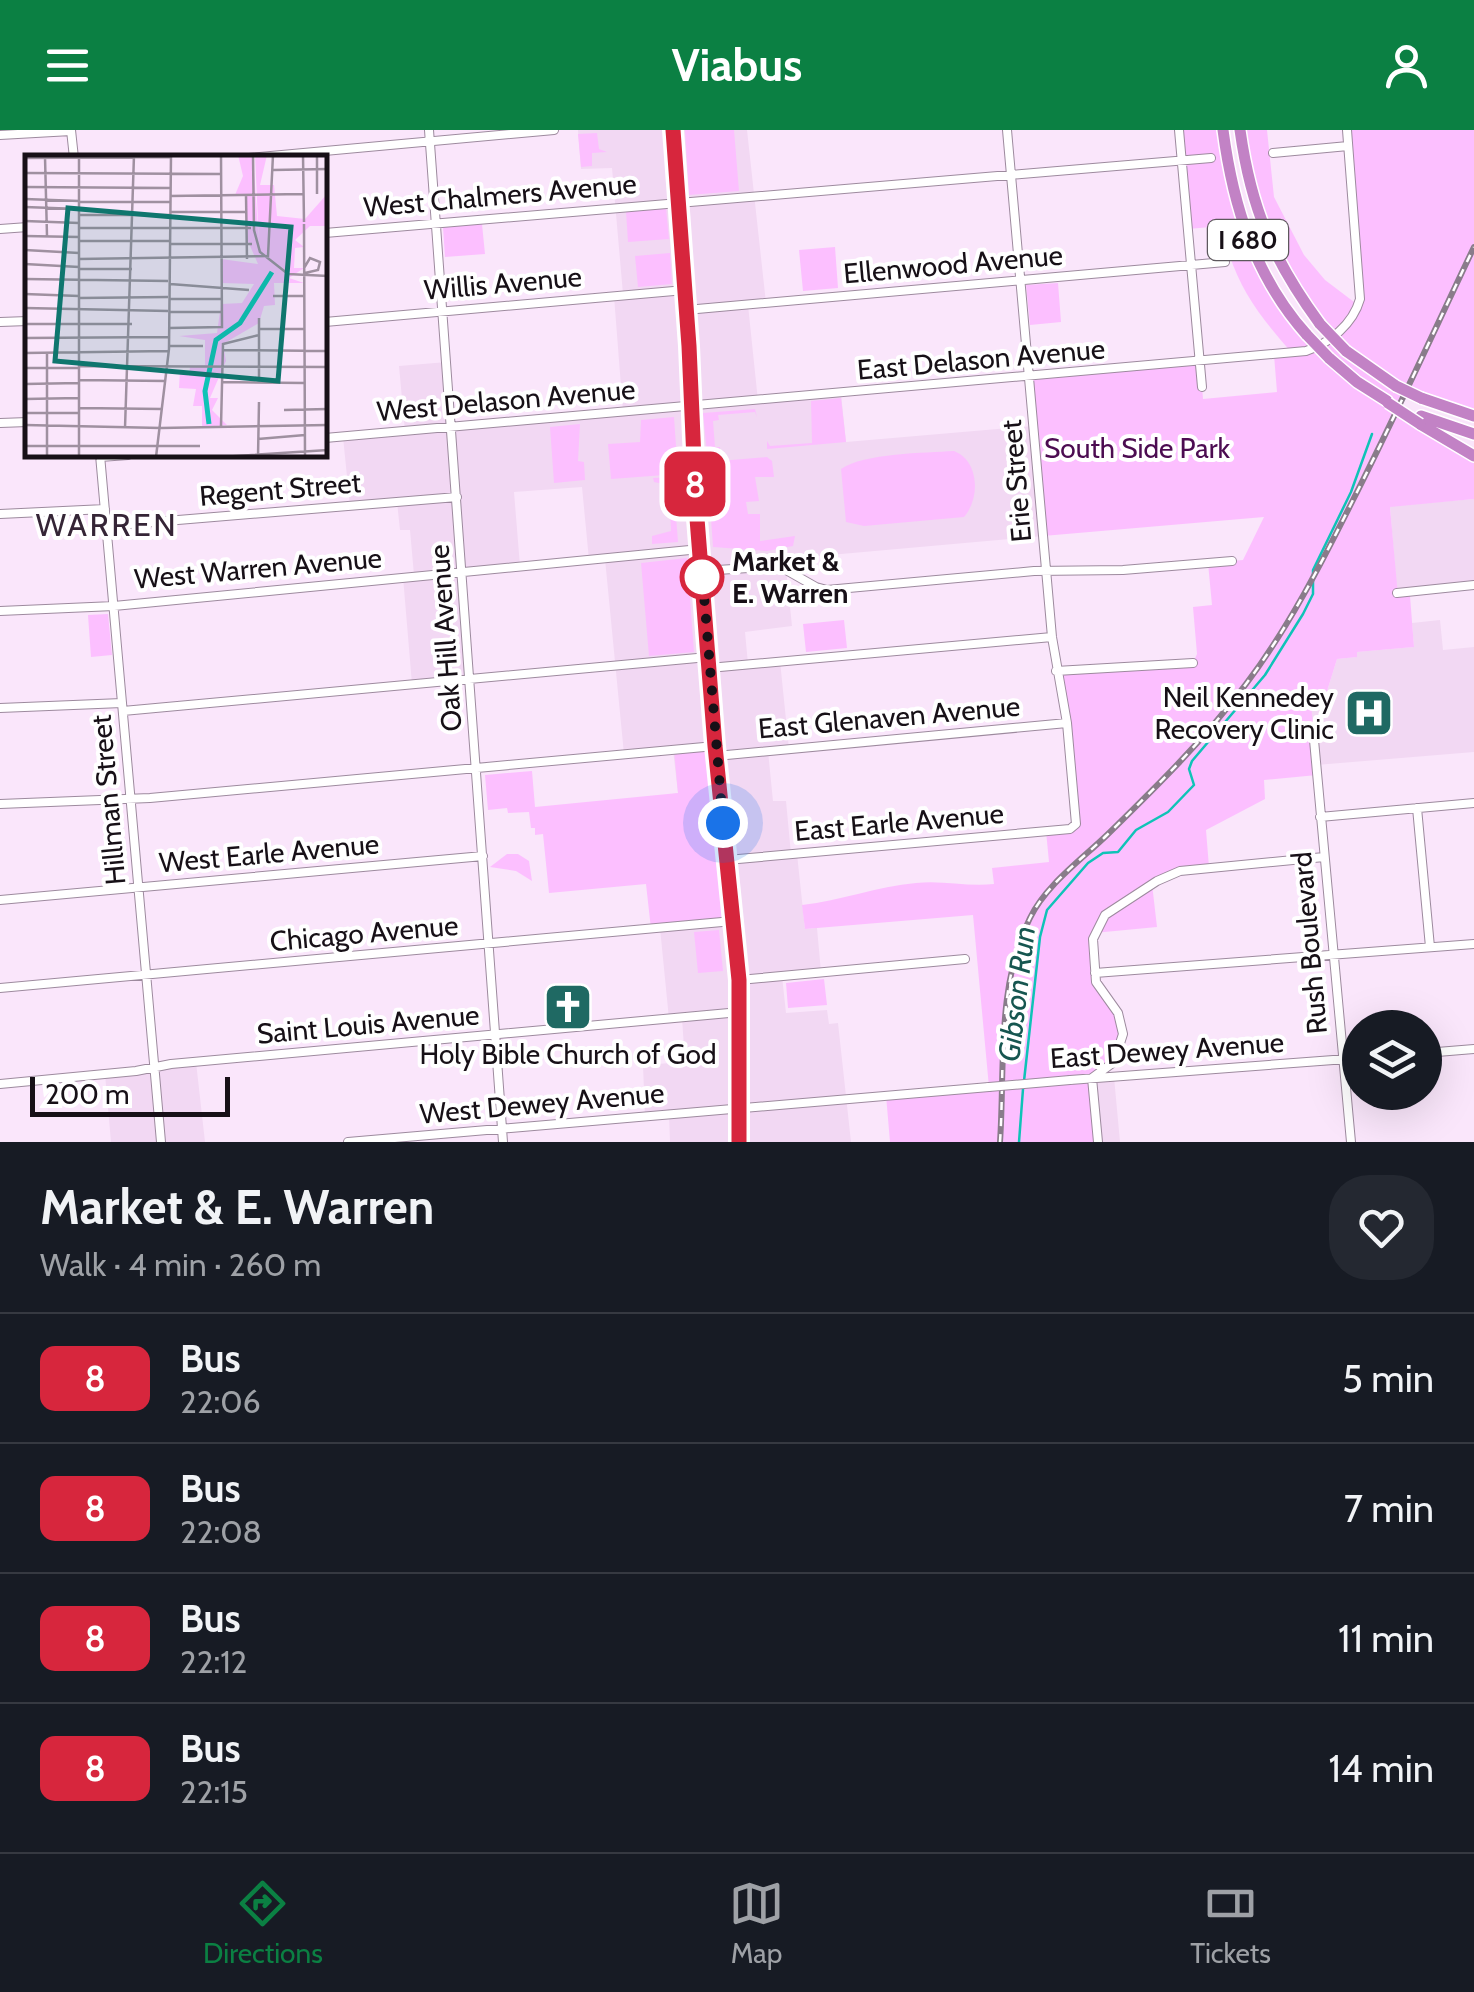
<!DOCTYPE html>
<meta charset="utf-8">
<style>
:root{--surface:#171b24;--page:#242831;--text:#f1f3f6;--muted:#9ea1a6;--line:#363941;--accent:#0b8043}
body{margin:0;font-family:Cabin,sans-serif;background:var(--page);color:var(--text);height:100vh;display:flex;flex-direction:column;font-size:38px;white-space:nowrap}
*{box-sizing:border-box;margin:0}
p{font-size:32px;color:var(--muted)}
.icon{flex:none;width:55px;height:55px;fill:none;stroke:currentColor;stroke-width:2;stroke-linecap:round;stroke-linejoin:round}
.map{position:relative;height:1012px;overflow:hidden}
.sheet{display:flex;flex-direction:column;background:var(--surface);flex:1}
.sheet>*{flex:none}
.badge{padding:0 20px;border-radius:15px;font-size:35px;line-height:65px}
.buttons{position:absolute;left:1342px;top:880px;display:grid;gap:20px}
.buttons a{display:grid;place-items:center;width:100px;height:100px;border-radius:50%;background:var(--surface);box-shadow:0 10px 40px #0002;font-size:50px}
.scale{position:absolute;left:30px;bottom:25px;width:200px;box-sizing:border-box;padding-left:10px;border:5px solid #171017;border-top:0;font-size:28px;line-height:35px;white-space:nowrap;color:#171017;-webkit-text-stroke:8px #fff;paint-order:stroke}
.you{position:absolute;width:50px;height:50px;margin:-25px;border:8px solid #fff;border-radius:50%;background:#1a73e8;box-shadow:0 0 0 15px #1a73e833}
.map>.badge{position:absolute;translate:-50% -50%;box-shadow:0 0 0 5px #fff}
.round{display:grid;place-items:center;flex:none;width:105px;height:105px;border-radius:40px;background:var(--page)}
.summary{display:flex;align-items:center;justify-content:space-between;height:170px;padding:0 40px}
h1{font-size:48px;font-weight:700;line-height:75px}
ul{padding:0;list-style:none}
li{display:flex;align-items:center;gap:30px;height:130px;padding:0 40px;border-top:2px solid var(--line)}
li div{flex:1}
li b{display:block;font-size:38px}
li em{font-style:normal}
li .badge{min-width:110px;font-weight:700;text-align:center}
header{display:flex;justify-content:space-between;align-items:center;height:130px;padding:0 40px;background:var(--accent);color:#fff;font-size:45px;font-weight:700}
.dock{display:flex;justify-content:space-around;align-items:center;height:140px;border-top:2px solid var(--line);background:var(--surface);font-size:28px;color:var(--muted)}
.dock a{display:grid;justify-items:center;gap:5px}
.dock .current{color:var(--accent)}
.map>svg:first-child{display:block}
.built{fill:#f2d8f3}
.green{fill:#fcbfff}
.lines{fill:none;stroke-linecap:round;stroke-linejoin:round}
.stream{stroke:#0fc3b7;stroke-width:2.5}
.minor-casing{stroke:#9d8a9e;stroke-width:10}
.major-casing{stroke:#fff;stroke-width:12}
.highway-casing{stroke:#fff;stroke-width:14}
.minor{stroke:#fff;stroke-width:8}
.major{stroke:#dab4dc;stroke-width:10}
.highway{stroke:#c282c5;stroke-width:11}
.rail-casing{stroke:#897c8a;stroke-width:6}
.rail{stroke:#fff;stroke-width:2.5;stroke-dasharray:8;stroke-linecap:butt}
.minor-bridge-casing{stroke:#9d8a9e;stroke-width:10;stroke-linecap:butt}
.highway-bridge-casing{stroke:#fff;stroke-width:14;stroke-linecap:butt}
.minor-bridge{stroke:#fff;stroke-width:8}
.highway-bridge{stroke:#c282c5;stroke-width:11}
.line-casing{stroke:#fff;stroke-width:22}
.line{stroke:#d7263d;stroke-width:15}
.walk{stroke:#171017;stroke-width:10;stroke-dasharray:0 18}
.stop-dot{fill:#fff;stroke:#d7263d;stroke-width:5}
.labels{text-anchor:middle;stroke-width:8;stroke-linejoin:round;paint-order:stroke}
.shield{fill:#fff;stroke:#5d585d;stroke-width:2.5}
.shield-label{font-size:25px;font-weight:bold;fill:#171017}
.street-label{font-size:28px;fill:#171017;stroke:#fff}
.park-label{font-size:28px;fill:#4c0c51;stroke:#fff}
.stop-label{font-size:28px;font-weight:bold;fill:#171017;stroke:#fff;text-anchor:start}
.poi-label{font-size:28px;fill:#171017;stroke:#fff;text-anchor:end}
.water-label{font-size:30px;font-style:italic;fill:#165650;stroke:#fff}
.quarter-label{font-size:32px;letter-spacing:2.5px;fill:#352536;stroke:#fff}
.inset-river{fill:none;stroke:#0fc3b7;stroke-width:5}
.inset-road{fill:none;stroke:#9f90a0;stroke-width:2.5}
.view{fill:#0f766e;fill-opacity:0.15;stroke:#0f766e;stroke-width:5}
.inset-edge{fill:none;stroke:#171017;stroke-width:5}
</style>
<header><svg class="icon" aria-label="menu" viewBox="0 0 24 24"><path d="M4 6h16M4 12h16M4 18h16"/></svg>Viabus<svg class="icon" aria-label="person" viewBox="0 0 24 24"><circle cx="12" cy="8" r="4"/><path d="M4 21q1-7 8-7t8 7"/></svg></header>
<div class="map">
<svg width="1474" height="1012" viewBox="0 0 1474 1012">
<rect width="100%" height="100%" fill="#fae6fb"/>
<!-- built -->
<path class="built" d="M 578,0 L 747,0 L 766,173 L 748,175 L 758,271 L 841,264 L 846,312 L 1033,296 L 1043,406 L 785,429 L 792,496 L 745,502 L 748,534 L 780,531 L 789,619 L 768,621 L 773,671 L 786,671 L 791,724 L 797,724 L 805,799 L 817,798 L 821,842 L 782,846 L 786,883 L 827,880 L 829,894 L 838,893 L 851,1012 L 670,1012 L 669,985 L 645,987 L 643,935 L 685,932 L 682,888 L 669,889 L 660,798 L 667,665 L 678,663 L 673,620 L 624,624 L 605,429 L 589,430 L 582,357 L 514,362 L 520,436 L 463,441 L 470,549 L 412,554 L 403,447 L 414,445 L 410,400 L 400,400 L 397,372 L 350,376 L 343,307 L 405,301 L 399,236 L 447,232 L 452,296 L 623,282 L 614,166 L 623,164 L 612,38 L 581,39 Z
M 1474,369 L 1474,455 L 1397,463 L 1390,376 Z
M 1440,490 L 1443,520 L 1474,517 L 1474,622 L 1316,635 L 1310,573 L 1324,571 L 1337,529 L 1356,527 L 1356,522 L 1414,517 L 1412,493 Z
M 196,932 L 205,1012 L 111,1012 L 105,944 Z
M 1114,947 L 1120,1012 L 1098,1012 L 1092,948 Z"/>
<!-- green -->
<path class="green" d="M 685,0 L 734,0 L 739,61 L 689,65 Z
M 1179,0 L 1223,0 L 1253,121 L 1317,216 L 1331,207 L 1268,111 L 1240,0 L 1267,0 L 1274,67 L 1304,125 L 1325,150 L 1358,175 L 1347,0 L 1474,0 L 1474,286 L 1406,261 L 1397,279 L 1474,326 L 1474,369 L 1390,377 L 1398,466 L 1410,466 L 1414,517 L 1357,522 L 1357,527 L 1337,529 L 1324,571 L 1311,573 L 1317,645 L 1264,650 L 1265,669 L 1206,700 L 1209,737 L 1188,739 L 1152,754 L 1157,797 L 1094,803 L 1095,843 L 1122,897 L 1114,932 L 1092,949 L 1098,1012 L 890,1012 L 886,965 L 989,957 L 973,785 L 805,799 L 802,775 C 841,771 877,756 916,753 C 943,750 967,757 994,754 L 992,738 L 1049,732 L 1046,701 L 1074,697 L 1067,593 L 1056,541 L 1193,533 L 1197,524 L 1193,477 L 1212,475 L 1208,433 L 1243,430 L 1264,387 L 1043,406 L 1029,247 L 1200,232 L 1203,269 L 1277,262 L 1274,225 L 1292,223 C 1255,181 1233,151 1222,96 L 1188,99 Z
M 597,3 L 599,19 L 607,22 L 592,23 L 592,36 L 581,37 L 578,4 Z
M 666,78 L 669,109 L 628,112 L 626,81 Z
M 482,94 L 485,124 L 445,127 L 443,97 Z
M 835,117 L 838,158 L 803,161 L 799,120 Z
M 670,123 L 672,154 L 638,157 L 635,126 Z
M 1058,153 L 1061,192 L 1030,195 L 1026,155 Z
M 841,268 L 846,312 L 767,319 L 767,311 L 770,316 L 812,313 L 811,271 Z
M 755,279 L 757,287 L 755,282 L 718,285 L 719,290 L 713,291 L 715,317 L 720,317 L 720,322 L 707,323 L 703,283 Z
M 674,287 L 678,344 L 611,349 L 608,314 L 640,312 L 641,290 Z
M 580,294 L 578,331 L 584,332 L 585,350 L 554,353 L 550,297 Z
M 954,321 C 980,331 980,369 964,387 L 864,396 L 846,392 L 841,339 C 864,323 925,323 954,321 Z
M 767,327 L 772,331 L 774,347 L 755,347 L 759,371 L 746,372 L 748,384 L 760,384 L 760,411 L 795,406 L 793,416 L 767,421 L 713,417 L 707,332 Z
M 673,347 L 678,412 L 652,414 L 652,406 L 671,401 L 670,381 L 665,380 L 665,377 L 669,376 L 668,355 L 654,352 L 653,348 Z
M 687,428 L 694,522 L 649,526 L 641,433 Z
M 108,484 L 112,525 L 91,527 L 88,485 Z
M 844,490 L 847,518 L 806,522 L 803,494 Z
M 715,616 L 733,791 L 651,799 L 646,754 L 549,763 L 543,704 L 535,705 L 535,698 L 531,698 L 529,682 L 508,683 L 507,678 L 488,680 L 485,645 L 532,641 L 535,677 L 678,663 L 674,620 Z
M 507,724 L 518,724 L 529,731 L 532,751 L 516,741 L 490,737 Z
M 719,800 L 723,841 L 698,843 L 694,802 Z
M 824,849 L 827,875 L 788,878 L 786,853 Z"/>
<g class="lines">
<!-- stream -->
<path class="stream" d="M 1024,951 L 1040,807 L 1047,780 L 1088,733 L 1103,723 L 1118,722 L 1136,700 L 1168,682 L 1194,655 L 1189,639 L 1192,631 L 1265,545 L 1303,484 L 1313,464 L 1313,440 L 1351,362 L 1372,304
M 1019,1012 L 1023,959"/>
<!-- minor casing -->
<g class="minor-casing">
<path id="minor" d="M 71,0 L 74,28
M 429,0 L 503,1012
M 1179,0 L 1202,257
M 0,5 L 71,1
M 1273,23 L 1348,16
M 249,28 L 554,0
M 0,99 L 28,97
M 325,103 L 1211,28
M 686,180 L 1225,132
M 0,192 L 28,191
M 325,192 L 685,160
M 0,293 L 28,292
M 325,308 L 1306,221 C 1330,213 1353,194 1360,169 L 1347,0
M 100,325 L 161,1012
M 100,327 L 128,325
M 0,384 L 105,379
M 106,396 L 457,367
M 702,441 L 779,436 L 816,457 L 827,460 L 1034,441 L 1123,440 L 1232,431
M 1397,463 L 1474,455
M 0,481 L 114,476 L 700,419
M 709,538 L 1052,507
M 1056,541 L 1193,533
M 0,578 L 122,573
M 123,581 L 708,527
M 1314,610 L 1351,1012
M 716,626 L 1067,593
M 0,674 L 150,668 L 715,616
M 1417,678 L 1430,817
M 1320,687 L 1474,673
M 727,730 L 1070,699 L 1076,694 L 1067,593 L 1052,507 L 1007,0
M 0,770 L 483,726
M 1095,843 L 1474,814
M 739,850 L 965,829
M 0,858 L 733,791
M 1425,923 L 1474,919
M 1070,950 L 1360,928
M 0,954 L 136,941 L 171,934 L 740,882
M 348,1012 L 989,957
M 1098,1012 L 1092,948 L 1114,932 L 1123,904 L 1118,883 L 1096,852 L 1093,809 L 1105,785 L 1157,751 L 1180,741 L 1324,727"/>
</g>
<!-- major casing -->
<g class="major-casing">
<path id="major" d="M 673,0 L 690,225 L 696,376 L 715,616 L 739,850 L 739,1012"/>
</g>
<!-- highway casing -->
<g class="highway-casing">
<path id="highway" d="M 1223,0 C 1233,76 1255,147 1307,205
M 1240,0 C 1251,79 1273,130 1320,194
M 1346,221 L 1396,256
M 1329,228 L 1357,252 L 1387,271
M 1421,268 L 1474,286
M 1421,286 L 1474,304
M 1420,294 L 1474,326"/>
</g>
<!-- minor -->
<use href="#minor" class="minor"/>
<!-- major -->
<use href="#major" class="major"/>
<!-- highway -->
<use href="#highway" class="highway"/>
<!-- rail casing -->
<g class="rail-casing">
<path id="rail" d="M 1000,1012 C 1005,938 996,856 1030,788 C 1046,755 1081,730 1107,705 C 1156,657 1205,609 1246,554 C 1289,497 1321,434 1353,370 C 1395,287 1434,201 1474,117"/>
</g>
<!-- rail -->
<use href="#rail" class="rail"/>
<!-- minor-bridge casing -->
<g class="minor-bridge-casing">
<path id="minor-bridge" d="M 989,957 L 1070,950"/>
</g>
<!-- highway-bridge casing -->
<g class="highway-bridge-casing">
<path id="highway-bridge" d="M 1320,194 L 1346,221
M 1307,205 L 1329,228
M 1396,256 L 1421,268
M 1388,273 L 1420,294"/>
</g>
<!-- minor-bridge -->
<use href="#minor-bridge" class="minor-bridge"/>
<!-- highway-bridge -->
<use href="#highway-bridge" class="highway-bridge"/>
</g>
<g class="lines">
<!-- line casing -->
<g class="line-casing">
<path id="line" d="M 673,0 L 689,216 L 696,376 L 715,616 L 739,850 L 739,1012"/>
</g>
<!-- line -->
<use href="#line" class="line"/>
<!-- walk -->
<path class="walk" d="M 702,447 L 702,441 L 723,693"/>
</g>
<!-- icons -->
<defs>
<g id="hospital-square" transform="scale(2.5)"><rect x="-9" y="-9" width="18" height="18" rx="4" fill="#1f6963" stroke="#fff"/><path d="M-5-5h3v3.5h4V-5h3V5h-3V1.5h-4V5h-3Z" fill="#fff"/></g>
<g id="church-square" transform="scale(2.5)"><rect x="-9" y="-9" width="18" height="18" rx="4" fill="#1f6963" stroke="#fff"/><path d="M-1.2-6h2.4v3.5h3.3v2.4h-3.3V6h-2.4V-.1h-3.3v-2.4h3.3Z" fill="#fff"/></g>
</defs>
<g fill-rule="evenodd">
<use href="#hospital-square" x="1369" y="583"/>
<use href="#church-square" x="568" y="877"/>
</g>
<!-- markers -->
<circle class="stop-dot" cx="702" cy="447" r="20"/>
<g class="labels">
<!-- shield labels -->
<rect class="shield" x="1208" y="90" width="80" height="40" rx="8"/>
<g class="shield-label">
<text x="1248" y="119">I 680</text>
</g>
<!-- street labels -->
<g class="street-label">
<text transform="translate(500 65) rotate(-5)" y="10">West Chalmers Avenue</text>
<text transform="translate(953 134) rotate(-5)" y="10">Ellenwood Avenue</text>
<text transform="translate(503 153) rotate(-5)" y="10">Willis Avenue</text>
<text transform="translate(981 229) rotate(-5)" y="10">East Delason Avenue</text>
<text transform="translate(506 270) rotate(-5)" y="10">West Delason Avenue</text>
<text transform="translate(1016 351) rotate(-95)" y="10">Erie Street</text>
<text transform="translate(280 359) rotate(-5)" y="10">Regent Street</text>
<text transform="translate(258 438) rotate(-5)" y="10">West Warren Avenue</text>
<text transform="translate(445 508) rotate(-94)" y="10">Oak Hill Avenue</text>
<text transform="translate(889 587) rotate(-5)" y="10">East Glenaven Avenue</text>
<text transform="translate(108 670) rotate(-95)" y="10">Hillman Street</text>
<text transform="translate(899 692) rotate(-5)" y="10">East Earle Avenue</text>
<text transform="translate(269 723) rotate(-5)" y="10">West Earle Avenue</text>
<text transform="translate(364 803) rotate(-5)" y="10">Chicago Avenue</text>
<text transform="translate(1309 813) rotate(-95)" y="10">Rush Boulevard</text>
<text transform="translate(368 894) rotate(-5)" y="10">Saint Louis Avenue</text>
<text transform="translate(1167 920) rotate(-4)" y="10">East Dewey Avenue</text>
<text transform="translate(542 973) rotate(-5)" y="10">West Dewey Avenue</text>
</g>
<!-- park labels -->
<g class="park-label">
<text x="1137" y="328">South Side Park</text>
</g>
<!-- stop labels -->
<g class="stop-label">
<text x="732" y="441">Market &amp;<tspan x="732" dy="32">E. Warren</tspan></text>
</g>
<!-- poi labels -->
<g class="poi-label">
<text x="1334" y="577">Neil Kennedey<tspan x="1334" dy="32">Recovery Clinic</tspan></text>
<text x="568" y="934" text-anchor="middle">Holy Bible Church of God</text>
</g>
<!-- water labels -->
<g class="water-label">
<text transform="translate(1017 864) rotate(-83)" y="10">Gibson Run</text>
</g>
<!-- quarter labels -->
<g class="quarter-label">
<text x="107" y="406">WARREN</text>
</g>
</g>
<!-- overview -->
<g transform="translate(25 25)">
<rect width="302" height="302" fill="#fae6fb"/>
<path d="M 213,0 L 228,0 L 234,89 L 230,0 L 242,0 L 235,30 L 249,30 L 252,61 L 280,64 L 302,39 L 302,71 L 285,71 L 270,85 L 279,92 L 270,93 L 269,113 L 279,113 L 264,123 L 279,128 L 249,128 L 250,150 L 239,151 L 234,168 L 198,189 L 201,206 L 185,243 L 193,243 L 187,255 L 202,270 L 177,272 L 177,251 L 168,251 L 171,234 L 154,233 L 155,215 L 164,221 L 165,211 L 180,210 L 180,185 L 154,181 L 192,178 L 196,149 L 217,148 L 229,129 L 196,128 L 196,104 L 233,109 L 222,84 L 221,40 L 210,40 L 218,21 Z" fill="#fcbfff"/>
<path class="inset-river" d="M 184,269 L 180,236 L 191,185 L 215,168 L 247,117"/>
<path class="inset-road" d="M 54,0 L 54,302M 228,0 L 229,75 L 235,97 L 263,119 L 303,121M 278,0 L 279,67M 292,0 L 292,39M 20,2 L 22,81M 0,3 L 146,2M 248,15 L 303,14M 0,18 L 196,19M 0,32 L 145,33M 221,40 L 222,104M 145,41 L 278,39M 0,44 L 54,46M 54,47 L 145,47M 0,52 L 54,54M 145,57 L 222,57M 54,60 L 145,60M 0,66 L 54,68M 279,69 L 280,302M 54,73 L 226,73M 0,81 L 54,82M 54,86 L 145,86M 145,89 L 227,89M 0,95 L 54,98M 54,104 L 243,101 L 248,0M 0,109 L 54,112M 279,113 L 285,103 L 295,107 L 293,115 L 280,118M 54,114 L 107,114M 0,124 L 143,126M 145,129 L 224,135M 0,139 L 54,141M 248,141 L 279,141M 55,143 L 143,142M 145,144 L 196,144M 0,153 L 143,156M 144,157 L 197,157M 234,163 L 234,227M 0,169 L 107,169M 145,173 L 197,172 L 196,0M 234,174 L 279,174M 0,183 L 144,182M 144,191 L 178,191M 198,195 L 303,196M 22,197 L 22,302M 0,198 L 143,196M 54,211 L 303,212M 0,213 L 54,213M 54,225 L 141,226M 196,227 L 280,228M 0,229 L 54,228M 0,244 L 54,243M 54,253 L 137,254M 259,255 L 303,254M 0,258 L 54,258M 0,270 L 136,273M 196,271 L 198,189 L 234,180M 100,273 L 109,0M 136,273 L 303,270M 233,284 L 280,280M 0,291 L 175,291M 131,302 L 144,194 L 146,0M 196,302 L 303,295M 233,302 L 234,247"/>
<path class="view" d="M 43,53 L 266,72 L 253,226 L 30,206 Z"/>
<rect width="302" height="302" class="inset-edge"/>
</g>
</svg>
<div class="buttons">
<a><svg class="icon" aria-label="layers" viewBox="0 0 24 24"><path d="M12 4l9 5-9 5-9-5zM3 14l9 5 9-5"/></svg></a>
</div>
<div class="scale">200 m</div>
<div class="you" style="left:723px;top:693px"></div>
<b class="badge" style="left:695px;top:354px;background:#d7263d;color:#fff">8</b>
</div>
<section class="sheet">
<div class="summary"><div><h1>Market &amp; E. Warren</h1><p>Walk · 4 min · 260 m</p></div><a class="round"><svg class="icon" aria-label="heart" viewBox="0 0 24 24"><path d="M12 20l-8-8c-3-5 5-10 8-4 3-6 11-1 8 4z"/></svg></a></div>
<ul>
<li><span class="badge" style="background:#d7263d;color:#fff">8</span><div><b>Bus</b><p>22:06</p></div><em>5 min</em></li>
<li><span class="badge" style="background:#d7263d;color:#fff">8</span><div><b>Bus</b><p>22:08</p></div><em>7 min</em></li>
<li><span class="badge" style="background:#d7263d;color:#fff">8</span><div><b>Bus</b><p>22:12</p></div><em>11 min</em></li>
<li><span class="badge" style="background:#d7263d;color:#fff">8</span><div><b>Bus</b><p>22:15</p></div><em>14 min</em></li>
</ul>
</section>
<nav class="dock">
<a class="current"><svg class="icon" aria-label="directions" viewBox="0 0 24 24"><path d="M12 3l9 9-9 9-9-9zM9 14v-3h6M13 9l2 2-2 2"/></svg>Directions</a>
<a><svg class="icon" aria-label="map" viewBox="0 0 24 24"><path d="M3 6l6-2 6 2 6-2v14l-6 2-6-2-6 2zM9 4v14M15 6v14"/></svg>Map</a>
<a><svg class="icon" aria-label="tickets" viewBox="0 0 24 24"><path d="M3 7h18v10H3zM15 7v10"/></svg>Tickets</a>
</nav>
